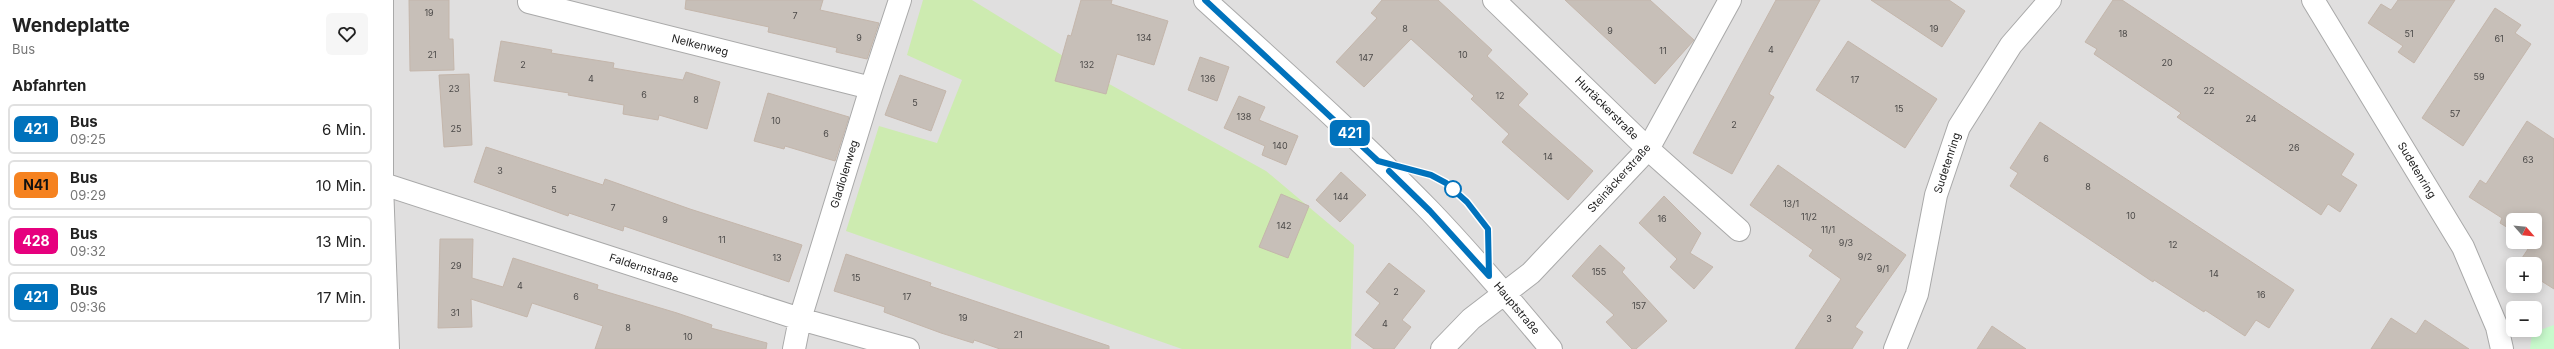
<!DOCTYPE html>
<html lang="de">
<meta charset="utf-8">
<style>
:root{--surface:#fff;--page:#f6f6f6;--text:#222;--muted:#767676;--line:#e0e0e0}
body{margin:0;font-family:Inter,sans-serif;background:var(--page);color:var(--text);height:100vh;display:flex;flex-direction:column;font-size:15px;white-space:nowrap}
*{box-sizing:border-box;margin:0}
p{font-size:13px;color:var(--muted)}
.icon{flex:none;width:22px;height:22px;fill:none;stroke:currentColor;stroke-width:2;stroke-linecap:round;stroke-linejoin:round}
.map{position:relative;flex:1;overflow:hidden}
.sheet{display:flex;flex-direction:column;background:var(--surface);width:380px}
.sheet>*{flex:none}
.badge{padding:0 8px;border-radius:6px;font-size:14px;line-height:26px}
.needle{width:26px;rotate:117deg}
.controls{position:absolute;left:2126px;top:213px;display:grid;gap:8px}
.controls a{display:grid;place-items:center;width:36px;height:36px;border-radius:6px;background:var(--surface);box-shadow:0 2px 10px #0003;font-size:20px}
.map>.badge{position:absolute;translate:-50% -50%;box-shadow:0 0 0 2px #fff}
h2{padding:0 12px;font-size:15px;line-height:36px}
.round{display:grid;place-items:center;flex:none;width:42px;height:42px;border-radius:6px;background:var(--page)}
.head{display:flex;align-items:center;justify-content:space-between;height:68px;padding:0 12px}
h1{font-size:19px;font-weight:700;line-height:30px}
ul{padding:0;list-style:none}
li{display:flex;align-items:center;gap:12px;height:50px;margin:0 8px 6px;padding:0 4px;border:2px solid var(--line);border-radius:6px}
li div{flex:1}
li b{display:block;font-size:15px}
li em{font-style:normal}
li .badge{min-width:44px;font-weight:700;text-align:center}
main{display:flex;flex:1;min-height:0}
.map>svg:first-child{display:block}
.residential{fill:#e0dfdf;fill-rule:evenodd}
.grass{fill:#cdebb0}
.park{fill:#c8facc}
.building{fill:#c7bfb8;stroke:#c4b6ab}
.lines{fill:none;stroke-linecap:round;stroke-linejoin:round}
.minor-casing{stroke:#a9a9a9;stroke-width:24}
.minor{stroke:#fff;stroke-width:22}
.line-casing{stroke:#fff;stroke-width:9}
.line{stroke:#0072bc;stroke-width:6}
.stop-dot{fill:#fff;stroke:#0072bc;stroke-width:2}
.labels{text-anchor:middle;stroke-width:4;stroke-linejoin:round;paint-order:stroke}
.number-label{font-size:9px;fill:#4b4948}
.street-label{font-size:11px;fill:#222;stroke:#fff}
</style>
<main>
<section class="sheet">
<div class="head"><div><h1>Wendeplatte</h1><p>Bus</p></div><a class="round"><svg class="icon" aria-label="heart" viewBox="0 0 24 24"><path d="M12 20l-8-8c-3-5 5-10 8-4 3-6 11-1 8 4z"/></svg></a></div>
<h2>Abfahrten</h2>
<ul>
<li><span class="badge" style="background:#0072bc;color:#fff">421</span><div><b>Bus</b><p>09:25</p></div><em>6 Min.</em></li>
<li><span class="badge" style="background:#f58220;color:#111">N41</span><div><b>Bus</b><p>09:29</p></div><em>10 Min.</em></li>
<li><span class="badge" style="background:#e6007e;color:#fff">428</span><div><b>Bus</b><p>09:32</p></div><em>13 Min.</em></li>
<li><span class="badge" style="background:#0072bc;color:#fff">421</span><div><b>Bus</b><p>09:36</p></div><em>17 Min.</em></li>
</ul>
</section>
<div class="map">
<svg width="2174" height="349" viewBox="0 0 2174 349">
<rect width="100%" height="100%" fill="#f2efe9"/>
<!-- residential -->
<path class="residential" d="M 0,0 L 2174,0 L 2174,349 L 0,349 ZM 2133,220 L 2155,220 L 2155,242 L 2133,242 ZM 2133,264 L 2155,264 L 2155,286 L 2133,286 ZM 2133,308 L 2155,308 L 2155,330 L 2133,330 Z"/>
<!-- grass -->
<path class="grass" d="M 543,0 L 592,0 L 722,80 L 886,171 L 974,245 L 971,349 L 802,349 L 466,231 L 499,126 L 557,143 L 582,80 L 527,55 Z"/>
<!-- park -->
<path class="park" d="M 2174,325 L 2174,349 L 2150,349 L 2152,333 Z"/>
<!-- building -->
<path class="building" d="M 29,0 L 69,0 L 69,39 L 73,39 L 74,70 L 30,71 Z
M 306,0 L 443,0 L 440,10 L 499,23 L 487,59 L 456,52 L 457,48 L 388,32 L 389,27 L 305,9 Z
M 701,0 L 732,0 L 731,4 L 788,21 L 774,65 L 737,54 L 726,94 L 675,81 L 688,35 L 691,36 Z
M 1002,0 L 1058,0 L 1112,50 L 1107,56 L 1148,94 L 1138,105 L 1213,171 L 1188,200 L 1122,142 L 1129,134 L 1091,99 L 1094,96 L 1031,39 L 984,87 L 956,62 L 997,18 L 991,13 Z
M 1185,0 L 1270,0 L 1314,40 L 1275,84 Z
M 1396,0 L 1440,0 L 1389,94 L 1394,97 L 1352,174 L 1313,153 Z
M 1491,0 L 1569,0 L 1585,11 L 1562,47 Z
M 1733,0 L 1742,0 L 1974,154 L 1961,175 L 1977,185 L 1960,212 L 1948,204 L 1941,215 L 1797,117 L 1801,113 L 1714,54 L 1717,49 L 1705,42 Z
M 2018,0 L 2075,0 L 2034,63 L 2018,52 L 2023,46 L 1988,23 L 2001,4 L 2011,10 Z
M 2115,8 L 2141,25 L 2135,33 L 2151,44 L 2083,146 L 2042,118 Z
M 121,41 L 172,50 L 171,53 L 234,63 L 233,68 L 303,80 L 306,72 L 340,82 L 327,129 L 279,115 L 278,120 L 243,114 L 244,105 L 188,95 L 189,93 L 114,81 Z
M 1468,41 L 1557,99 L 1525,148 L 1436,90 Z
M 820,57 L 849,67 L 837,101 L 808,90 Z
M 89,74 L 92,145 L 64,147 L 59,75 Z
M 520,75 L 566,91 L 551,131 L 505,115 Z
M 388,93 L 469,117 L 455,161 L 405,146 L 404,149 L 374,141 Z
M 859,96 L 885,107 L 879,120 L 918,136 L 906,165 L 882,155 L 885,146 L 844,128 Z
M 2147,121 L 2174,139 L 2174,289 L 2155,277 L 2155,264 L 2138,264 L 2152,243 L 2149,242 L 2155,242 L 2155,220 L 2133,220 L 2133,231 L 2120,223 L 2122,218 L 2089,197 L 2100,180 L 2106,184 Z
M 1660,122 L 1914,290 L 1889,328 L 1876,320 L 1865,336 L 1825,310 L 1824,312 L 1774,280 L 1773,282 L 1630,186 L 1638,173 L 1630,168 Z
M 106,147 L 223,185 L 225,179 L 310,209 L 422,245 L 409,282 L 244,226 L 243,231 L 189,213 L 188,216 L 94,182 Z
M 1398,165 L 1526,255 L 1475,327 L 1483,332 L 1472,349 L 1415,349 L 1461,279 L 1429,256 L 1433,250 L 1370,205 Z
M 961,172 L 986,195 L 960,222 L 936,200 Z
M 901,194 L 929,206 L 908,258 L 879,247 Z
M 1284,196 L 1321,233 L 1310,253 L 1333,267 L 1314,289 L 1290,267 L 1297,259 L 1259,223 Z
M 60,239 L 93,239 L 92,278 L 123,287 L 133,258 L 218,285 L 217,289 L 297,313 L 332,325 L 331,328 L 387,343 L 386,349 L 215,349 L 223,326 L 152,303 L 147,317 L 91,299 L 92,327 L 58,328 Z
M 1220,245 L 1245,268 L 1242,272 L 1287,321 L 1256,349 L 1252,349 L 1226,322 L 1234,315 L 1192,276 Z
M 466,254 L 551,283 L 550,286 L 729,346 L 729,349 L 620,349 L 594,340 L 593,343 L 561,333 L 504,312 L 505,307 L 454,291 Z
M 1009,263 L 1045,291 L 1022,320 L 1031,327 L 1014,349 L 994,349 L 975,335 L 1000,303 L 986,292 Z
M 2011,318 L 2036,334 L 2045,320 L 2089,349 L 1991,349 Z
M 1612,326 L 1646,349 L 1597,349 Z"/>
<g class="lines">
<!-- minor casing -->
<g class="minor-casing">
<path id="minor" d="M 2,0 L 2,184 L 8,349
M 825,0 C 901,69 978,137 1050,211 C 1092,255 1132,302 1171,349
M 1114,0 L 1268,149 L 1359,230
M 1933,0 L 2083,247 L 2117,327 L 2122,349
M 149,2 L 491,88
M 0,183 L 420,319 L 528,349
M 414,349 L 420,319 L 491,88 L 520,0
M 1062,349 L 1091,319 L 1151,273 L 1268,149 L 1350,0
M 1515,349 L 1537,294 L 1556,195 L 1579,127 L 1631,45 L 1670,0"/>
</g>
<!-- minor -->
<use href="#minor" class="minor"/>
</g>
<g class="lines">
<!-- line casing -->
<g class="line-casing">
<path id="line" d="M 825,0 L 998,161 L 1051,175 L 1066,183 L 1087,202 L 1108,229 L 1109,276 L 1050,211 L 1009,171"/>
</g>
<!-- line -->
<use href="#line" class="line"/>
</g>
<!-- markers -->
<circle class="stop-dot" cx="1073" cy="189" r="8"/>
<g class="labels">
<!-- number labels -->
<g class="number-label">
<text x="49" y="16">19</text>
<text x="415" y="19">7</text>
<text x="1025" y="32">8</text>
<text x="1554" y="32">19</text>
<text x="1230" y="34">9</text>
<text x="1743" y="37">18</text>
<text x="2029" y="37">51</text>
<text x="479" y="41">9</text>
<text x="764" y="41">134</text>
<text x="2119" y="42">61</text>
<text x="1391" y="53">4</text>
<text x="1283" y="54">11</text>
<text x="52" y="58">21</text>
<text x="1083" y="58">10</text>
<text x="986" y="61">147</text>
<text x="1787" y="66">20</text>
<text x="143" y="68">2</text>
<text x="707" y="68">132</text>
<text x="2099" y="80">59</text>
<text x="211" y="82">4</text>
<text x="828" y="82">136</text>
<text x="1475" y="83">17</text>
<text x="74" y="92">23</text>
<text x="1829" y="94">22</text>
<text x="264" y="98">6</text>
<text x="1120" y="99">12</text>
<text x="316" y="103">8</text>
<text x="535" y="106">5</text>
<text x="1519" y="112">15</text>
<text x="2075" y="117">57</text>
<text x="864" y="120">138</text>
<text x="1871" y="122">24</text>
<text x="396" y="124">10</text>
<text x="1354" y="128">2</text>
<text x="76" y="132">25</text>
<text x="446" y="137">6</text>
<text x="900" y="149">140</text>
<text x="1914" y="151">26</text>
<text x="1168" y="160">14</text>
<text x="1666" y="162">6</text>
<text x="2148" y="163">63</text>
<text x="120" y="174">3</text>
<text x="1708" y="190">8</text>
<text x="174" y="193">5</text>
<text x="961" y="200">144</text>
<text x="1411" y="207">13/1</text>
<text x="233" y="211">7</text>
<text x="1751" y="219">10</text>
<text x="1429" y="220">11/2</text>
<text x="1282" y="222">16</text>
<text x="285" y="223">9</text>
<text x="904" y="229">142</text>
<text x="1448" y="233">11/1</text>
<text x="342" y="243">11</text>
<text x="1466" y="246">9/3</text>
<text x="1793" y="248">12</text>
<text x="1485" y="260">9/2</text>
<text x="397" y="261">13</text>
<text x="76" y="269">29</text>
<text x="1503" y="272">9/1</text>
<text x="1219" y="275">155</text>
<text x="1834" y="277">14</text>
<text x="476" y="281">15</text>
<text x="140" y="289">4</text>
<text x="1016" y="295">2</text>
<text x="1881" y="298">16</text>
<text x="196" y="300">6</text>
<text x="527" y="300">17</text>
<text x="1259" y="309">157</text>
<text x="75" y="316">31</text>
<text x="583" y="321">19</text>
<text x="1449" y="322">3</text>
<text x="1005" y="327">4</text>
<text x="248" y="331">8</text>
<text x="638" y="338">21</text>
<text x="308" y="340">10</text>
</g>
<!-- street labels -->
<g class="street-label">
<text transform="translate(320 45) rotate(14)" y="4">Nelkenweg</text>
<text transform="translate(1227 108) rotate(45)" y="4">Hurtäckerstraße</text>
<text transform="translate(1567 163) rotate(-72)" y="4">Sudetenring</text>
<text transform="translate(2037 170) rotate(59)" y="4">Sudetenring</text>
<text transform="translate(464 174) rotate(-73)" y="4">Gladiolenweg</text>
<text transform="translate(1239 178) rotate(-48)" y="4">Steinäckerstraße</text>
<text transform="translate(264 268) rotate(18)" y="4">Faldernstraße</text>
<text transform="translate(1137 308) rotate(50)" y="4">Hauptstraße</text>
</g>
</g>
</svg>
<div class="controls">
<a><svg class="needle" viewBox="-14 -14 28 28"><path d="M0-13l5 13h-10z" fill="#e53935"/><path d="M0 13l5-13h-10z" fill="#767676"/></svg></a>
<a>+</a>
<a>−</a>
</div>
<b class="badge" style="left:970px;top:133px;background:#0072bc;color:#fff">421</b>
</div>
</main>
